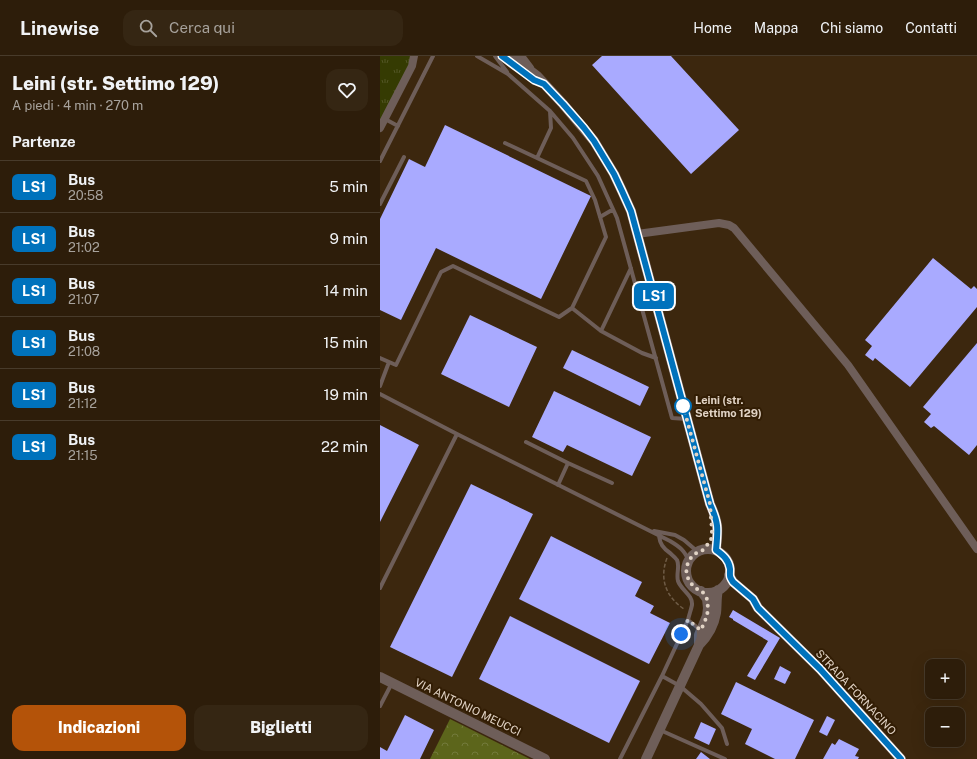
<!DOCTYPE html>
<html lang="it">
<meta charset="utf-8">
<style>
:root{--surface:#2d1d0a;--page:#352613;--text:#f1f3f6;--muted:#a7a29c;--line:#483b2b;--accent:#b45309}
body{margin:0;font-family:"Public Sans",sans-serif;background:var(--page);color:var(--text);height:100vh;display:flex;flex-direction:column;font-size:15px;white-space:nowrap}
*{box-sizing:border-box;margin:0}
p{font-size:13px;color:var(--muted)}
.icon{flex:none;width:22px;height:22px;fill:none;stroke:currentColor;stroke-width:2;stroke-linecap:round;stroke-linejoin:round}
.map{position:relative;flex:1;overflow:hidden}
.details{display:flex;flex-direction:column;background:var(--surface);width:380px}
.details>*{flex:none}
.badge{padding:0 8px;border-radius:6px;font-size:14px;line-height:26px}
.buttons{position:absolute;left:545px;top:603px;display:grid;gap:8px}
.buttons a{display:grid;place-items:center;width:40px;height:40px;border-radius:8px;background:var(--surface);box-shadow:0 4px 16px #0002,0 0 0 1px var(--line);font-size:20px}
.you{position:absolute;width:20px;height:20px;margin:-10px;border:3px solid #fff;border-radius:50%;background:#1a73e8;box-shadow:0 0 0 6px #1a73e833}
.map>.badge{position:absolute;translate:-50% -50%;box-shadow:0 0 0 2px #fff}
h2{padding:0 12px;font-size:15px;line-height:36px}
.round{display:grid;place-items:center;flex:none;width:42px;height:42px;border-radius:12px;background:var(--page)}
.summary{display:flex;align-items:center;justify-content:space-between;height:68px;padding:0 12px}
h1{font-size:19px;font-weight:800;line-height:30px}
.cta{display:flex;gap:8px;margin-top:auto;padding:8px 12px}
.cta a{flex:1;height:46px;border-radius:12px;background:var(--accent);color:#fff;font-size:16px;font-weight:800;line-height:46px;text-align:center}
.cta a+a{background:var(--page);color:var(--text)}
ul{padding:0;list-style:none}
li{display:flex;align-items:center;gap:12px;height:52px;padding:0 12px;border-top:1px solid var(--line)}
li div{flex:1}
li b{display:block;font-size:15px}
li em{font-style:normal}
li .badge{min-width:44px;font-weight:700;text-align:center}
header{display:flex;align-items:center;gap:24px;box-sizing:border-box;height:56px;padding:0 20px;background:var(--surface);border-bottom:1px solid var(--line)}
header strong{font-size:19px}
nav{display:flex;gap:22px;margin-inline-start:auto;font-size:14px}
.search{width:280px;height:36px;background:var(--page);display:flex;align-items:center;gap:10px;box-sizing:border-box;padding:0 14px;border-radius:12px;color:var(--muted);font-size:15px}
main{display:flex;flex:1;min-height:0}
.map>svg:first-child{display:block}
.grass{fill:url(#grass-tufts)}
.forest{fill:url(#forest-crowns)}
.building{fill:#a9aaff}
.lines{fill:none;stroke-linecap:round;stroke-linejoin:round}
.path{stroke:#6e5b45;stroke-width:1.5;stroke-dasharray:4 2;stroke-linecap:butt}
.service{stroke:#6e5e59;stroke-width:4}
.minor{stroke:#6e5e59;stroke-width:8}
.tertiary{stroke:#6e5e59;stroke-width:10}
.line-casing{stroke:#fff;stroke-width:9}
.line{stroke:#0072bc;stroke-width:6}
.walk{stroke:#e1d3c5;stroke-width:4;stroke-dasharray:0 7.2}
.stop-dot{fill:#fff;stroke:#0072bc;stroke-width:2}
.labels{text-anchor:middle;stroke-width:4;stroke-linejoin:round;paint-order:stroke}
.stop-label{font-size:11px;font-weight:bold;fill:#e1d3c5;stroke:#321d04;text-anchor:start}
.street-label{font-size:11px;fill:#e1d3c5;stroke:#321d04}
</style>
<header>
<strong>Linewise</strong>
<div class="search"><svg class="icon" aria-label="search" viewBox="0 0 24 24"><circle cx="10" cy="10" r="6"/><path d="M15 15l6 6"/></svg>Cerca qui</div>
<nav><a>Home</a><a>Mappa</a><a>Chi siamo</a><a>Contatti</a></nav>
</header>
<main>
<section class="details">
<div class="summary"><div><h1>Leini (str. Settimo 129)</h1><p>A piedi · 4 min · 270 m</p></div><a class="round"><svg class="icon" aria-label="heart" viewBox="0 0 24 24"><path d="M12 20l-8-8c-3-5 5-10 8-4 3-6 11-1 8 4z"/></svg></a></div>
<h2>Partenze</h2>
<ul>
<li><span class="badge" style="background:#0072bc;color:#fff">LS1</span><div><b>Bus</b><p>20:58</p></div><em>5 min</em></li>
<li><span class="badge" style="background:#0072bc;color:#fff">LS1</span><div><b>Bus</b><p>21:02</p></div><em>9 min</em></li>
<li><span class="badge" style="background:#0072bc;color:#fff">LS1</span><div><b>Bus</b><p>21:07</p></div><em>14 min</em></li>
<li><span class="badge" style="background:#0072bc;color:#fff">LS1</span><div><b>Bus</b><p>21:08</p></div><em>15 min</em></li>
<li><span class="badge" style="background:#0072bc;color:#fff">LS1</span><div><b>Bus</b><p>21:12</p></div><em>19 min</em></li>
<li><span class="badge" style="background:#0072bc;color:#fff">LS1</span><div><b>Bus</b><p>21:15</p></div><em>22 min</em></li>
</ul>
<div class="cta"><a>Indicazioni</a><a>Biglietti</a></div>
</section>
<div class="map">
<svg width="597" height="703" viewBox="0 0 597 703">
<defs>
<pattern id="grass-tufts" width="24" height="20" patternUnits="userSpaceOnUse"><rect width="24" height="20" fill="#353b02"/><path d="M3 7l-1-3M5 7V3M7 7l1-3M15 17l-1-3M17 17v-4M19 17l1-3" fill="none" stroke="#525625"/></pattern>
<pattern id="forest-crowns" width="20" height="18" patternUnits="userSpaceOnUse"><rect width="20" height="18" fill="#5c651b"/><path d="M2 6a3 3 0 1 1 6 0M12 15a3 3 0 1 1 6 0" fill="none" stroke="#737a3b"/></pattern>
</defs>
<rect width="100%" height="100%" fill="#3c270e"/>
<!-- grass -->
<path class="grass" d="M 0,0 L 33,0 L 0,69 Z"/>
<!-- forest -->
<path class="forest" d="M 70,663 L 150,703 L 50,703 Z"/>
<!-- building -->
<path class="building" d="M 222,0 L 291,0 L 359,74 L 311,118 L 212,9 Z
M 65,69 L 211,140 L 161,243 L 56,192 L 21,264 L 0,254 L 0,163 L 29,103 L 45,111 Z
M 553,202 L 591,233 L 594,230 L 597,233 L 597,251 L 530,331 L 495,302 L 493,305 L 485,299 L 492,290 L 485,284 Z
M 90,259 L 157,291 L 129,351 L 61,318 Z
M 597,287 L 597,389 L 589,399 L 554,370 L 551,372 L 544,366 L 551,358 L 543,351 Z
M 192,294 L 269,331 L 260,350 L 183,312 Z
M 174,335 L 271,381 L 252,420 L 187,389 L 183,396 L 152,381 Z
M 0,369 L 39,389 L 0,466 Z
M 91,428 L 153,458 L 72,621 L 10,591 Z
M 171,480 L 262,526 L 255,540 L 274,550 L 270,557 L 290,567 L 269,608 L 139,543 Z
M 353,554 L 400,582 L 375,624 L 367,620 L 388,585 L 353,564 L 353,563 L 349,561 Z
M 130,560 L 260,625 L 229,687 L 99,623 Z
M 400,610 L 411,616 L 405,628 L 394,623 Z
M 356,626 L 434,664 L 415,703 L 395,703 L 365,688 L 372,673 L 341,658 Z
M 25,659 L 54,674 L 40,703 L 0,703 L 0,691 L 7,695 Z
M 447,660 L 455,664 L 447,680 L 439,676 Z
M 321,666 L 336,673 L 329,689 L 314,682 Z
M 459,683 L 479,693 L 475,700 L 479,701 L 478,703 L 443,703 L 452,687 L 455,689 Z
M 321,696 L 330,703 L 316,703 Z"/>
<g class="lines">
<!-- path -->
<path class="path" d="M 287,502 C 279,523 286,541 304,553"/>
<!-- service -->
<path class="service" d="M 97,0 L 128,18 L 170,55 L 171,72 L 157,102 L 125,87
M 115,0 L 127,16
M 170,55 L 193,82 L 218,120 L 237,162 L 292,362 L 307,363
M 5,63 L 18,70
M 0,105 L 53,0
M 0,148 L 24,101
M 220,161 L 232,154
M 251,212 L 221,275 L 262,297 L 276,302
M 192,252 L 221,275
M 0,302 L 16,309 L 61,216 L 73,210 L 179,261 L 192,252 L 226,181 L 215,144 L 206,125 L 157,102
M 0,330 L 9,306
M 0,338 L 77,378 L 290,485 C 300,491 304,494 309,505
M 146,386 L 188,407 L 178,429
M 188,407 L 232,427
M 274,475 L 295,479 L 304,484 L 318,496
M 279,480 C 280,488 283,492 290,497 C 292,499 295,501 297,504 C 300,510 296,518 298,525 C 301,534 313,539 312,549 C 311,554 309,559 308,564 L 318,572 L 321,573
M 0,532 L 77,378
M 308,564 L 282,620 L 300,630 L 321,648 L 342,672 L 347,688
M 0,650 L 12,627
M 280,674 L 345,703
M 240,703 L 282,620"/>
<!-- minor -->
<path class="minor" d="M 141,0 L 150,12
M 0,72 L 32,10 L 34,0
M 257,178 L 339,167 L 349,169 L 354,172 L 468,309 L 597,493"/>
<!-- tertiary -->
<path class="tertiary" d="M 122,0 L 136,10
M 131,0 L 157,20 L 183,48 L 214,85 L 234,118 L 242,135 L 251,155 L 330,448 C 339,468 338,473 336,494
M306 515a22 22 0 1 1 44 0a22 22 0 1 1-44 0Z
M 349,519 L 353,526 L 373,543 L 378,552 L 440,613 L 521,703
M 319,589 L 319,579 L 327,560 L 328,552 L 327,543 L 321,535
M 0,621 L 165,703
M 266,703 L 319,589 C 328,580 334,569 336,557 C 337,550 336,542 338,534"/>
</g>
<g class="lines">
<!-- line casing -->
<g class="line-casing">
<path id="line" d="M 122,0 L 154,24 L 164,28 L 183,48 L 204,72 L 214,85 L 234,118 L 242,135 L 251,155 L 330,448 C 339,468 338,473 336,494 C 343,499 349,504 350,513 C 350,520 349,520 353,526 L 373,543 L 378,552 L 440,613 L 521,703"/>
</g>
<!-- line -->
<use href="#line" class="line"/>
<!-- walk -->
<path class="walk" d="M 301,578 L 308,564 L 318,572 L 321,574 L 327,560 L 328,552 L 327,543 L 322,535 L 315,532 L 310,526 L 307,520 L 306,512 L 309,505 L 312,500 L 318,496 L 323,494 L 328,488 L 331,484 L 332,475 L 330,448 L 302,346 L 303,350"/>
</g>
<!-- markers -->
<circle class="stop-dot" cx="303" cy="350" r="8"/>
<g class="labels">
<!-- stop labels -->
<g class="stop-label">
<text x="315" y="348">Leini (str.<tspan x="315" dy="13">Settimo 129)</tspan></text>
</g>
<!-- street labels -->
<g class="street-label">
<text transform="translate(476 636) rotate(47)" y="4">STRADA FORNACINO</text>
<text transform="translate(88 651) rotate(26)" y="4">VIA ANTONIO MEUCCI</text>
</g>
</g>
</svg>
<div class="buttons">
<a>+</a>
<a>−</a>
</div>
<div class="you" style="left:301px;top:578px"></div>
<b class="badge" style="left:274px;top:240px;background:#0072bc;color:#fff">LS1</b>
</div>
</main>
